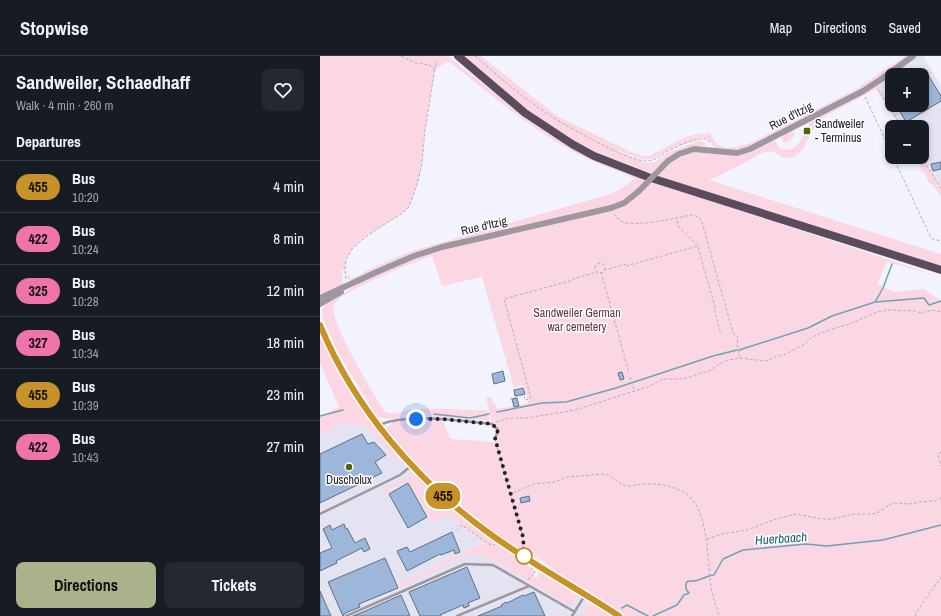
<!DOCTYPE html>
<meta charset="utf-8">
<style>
:root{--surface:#171b24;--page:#242831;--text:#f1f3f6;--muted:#9ea1a6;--line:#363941;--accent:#a9b28a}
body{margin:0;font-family:"Archivo Narrow",sans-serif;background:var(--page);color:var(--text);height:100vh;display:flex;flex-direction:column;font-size:15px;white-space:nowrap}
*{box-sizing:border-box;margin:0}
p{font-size:13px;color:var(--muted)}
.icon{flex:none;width:22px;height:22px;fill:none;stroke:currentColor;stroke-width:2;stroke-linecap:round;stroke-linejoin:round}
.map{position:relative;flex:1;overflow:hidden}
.side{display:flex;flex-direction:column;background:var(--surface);width:320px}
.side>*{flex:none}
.badge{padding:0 8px;border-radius:13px;font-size:14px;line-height:26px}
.buttons{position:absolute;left:565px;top:12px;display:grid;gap:8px}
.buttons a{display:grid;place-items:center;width:44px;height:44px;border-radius:8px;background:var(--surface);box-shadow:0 2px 6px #0003;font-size:20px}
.you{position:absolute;width:20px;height:20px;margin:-10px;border:3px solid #fff;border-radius:50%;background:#1a73e8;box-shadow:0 0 0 6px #1a73e833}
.map>.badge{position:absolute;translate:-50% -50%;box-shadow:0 0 0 2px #fff}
h2{padding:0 16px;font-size:15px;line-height:36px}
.round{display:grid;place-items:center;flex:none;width:42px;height:42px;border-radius:8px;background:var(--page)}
.head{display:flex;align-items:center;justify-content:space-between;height:68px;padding:0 16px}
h1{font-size:19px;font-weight:700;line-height:30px}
.cta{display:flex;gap:8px;margin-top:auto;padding:8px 16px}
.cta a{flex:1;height:46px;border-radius:8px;background:var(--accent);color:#111;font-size:16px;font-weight:700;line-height:46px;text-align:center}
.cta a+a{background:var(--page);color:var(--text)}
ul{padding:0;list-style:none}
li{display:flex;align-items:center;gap:12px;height:52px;padding:0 16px;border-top:1px solid var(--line)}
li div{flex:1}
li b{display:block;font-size:15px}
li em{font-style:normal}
li .badge{min-width:44px;font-weight:700;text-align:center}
header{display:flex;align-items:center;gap:24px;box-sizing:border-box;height:56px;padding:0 20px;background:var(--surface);border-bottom:1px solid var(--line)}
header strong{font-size:19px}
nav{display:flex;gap:22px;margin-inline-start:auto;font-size:14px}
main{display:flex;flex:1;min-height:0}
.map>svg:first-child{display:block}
.built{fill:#e4e3f1;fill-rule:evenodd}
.green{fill:#fbd7e3}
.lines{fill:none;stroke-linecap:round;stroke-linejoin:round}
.stream{stroke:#70a2b3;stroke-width:1.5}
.building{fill:#9cb7d9;stroke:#5f6f84}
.path{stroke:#b0afba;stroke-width:1;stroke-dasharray:3 2;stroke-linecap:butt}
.service{stroke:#9f97a0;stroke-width:2.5}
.tertiary{stroke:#9f97a0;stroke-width:6}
.secondary{stroke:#776b78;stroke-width:7}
.primary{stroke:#5a4c5c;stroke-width:8}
.tertiary-bridge{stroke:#9f97a0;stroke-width:6}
.line-casing{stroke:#fff;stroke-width:9}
.line{stroke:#c79227;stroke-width:6}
.walk{stroke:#22212b;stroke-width:4;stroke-dasharray:0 7.2}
.poi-dot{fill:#526207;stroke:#fff;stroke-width:1.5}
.stop-dot{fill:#fff;stroke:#c79227;stroke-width:2}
.labels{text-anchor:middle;stroke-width:3;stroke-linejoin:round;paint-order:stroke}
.street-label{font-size:12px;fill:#22212b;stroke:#fff}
.poi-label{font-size:12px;fill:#22212b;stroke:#fff;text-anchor:start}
.park-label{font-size:12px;fill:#6d324a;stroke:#fff}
.water-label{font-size:13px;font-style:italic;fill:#1f6073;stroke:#fff}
</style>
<header>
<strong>Stopwise</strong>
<nav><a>Map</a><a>Directions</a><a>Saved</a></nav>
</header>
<main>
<section class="side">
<div class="head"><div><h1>Sandweiler, Schaedhaff</h1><p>Walk · 4 min · 260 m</p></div><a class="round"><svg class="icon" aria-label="heart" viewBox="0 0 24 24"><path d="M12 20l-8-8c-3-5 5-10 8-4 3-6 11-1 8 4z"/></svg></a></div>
<h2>Departures</h2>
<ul>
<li><span class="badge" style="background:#c79227;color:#111">455</span><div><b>Bus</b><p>10:20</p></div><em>4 min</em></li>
<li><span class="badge" style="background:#f173ac;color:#111">422</span><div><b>Bus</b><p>10:24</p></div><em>8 min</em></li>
<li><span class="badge" style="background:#f173ac;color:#111">325</span><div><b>Bus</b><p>10:28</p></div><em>12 min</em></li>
<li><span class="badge" style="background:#f173ac;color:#111">327</span><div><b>Bus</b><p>10:34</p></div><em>18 min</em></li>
<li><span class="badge" style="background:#c79227;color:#111">455</span><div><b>Bus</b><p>10:39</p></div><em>23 min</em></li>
<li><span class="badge" style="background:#f173ac;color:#111">422</span><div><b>Bus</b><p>10:43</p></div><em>27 min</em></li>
</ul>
<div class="cta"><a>Directions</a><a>Tickets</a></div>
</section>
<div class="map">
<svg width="621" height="560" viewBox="0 0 621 560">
<rect width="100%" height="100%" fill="#f3f3fe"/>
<!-- built -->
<path class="built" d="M 593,0 L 603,0 L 621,30 L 621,130 L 602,101 L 602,71 L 583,71 L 556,27 ZM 572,19 L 602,19 L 602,49 L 572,49 Z
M 27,366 L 45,370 L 77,405 L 76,391 L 101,419 L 92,419 L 64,439 L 87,425 L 106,458 L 108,457 L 113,467 L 129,460 L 164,487 L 76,528 L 78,531 L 142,501 L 154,499 L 165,499 L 252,550 L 256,544 L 255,538 L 250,528 L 275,544 L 259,560 L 0,560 L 0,379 Z"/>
<!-- green -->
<path class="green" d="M 0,0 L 128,0 L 214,69 L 272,102 L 319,121 L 621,221 L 567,206 L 557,228 L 574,236 L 604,233 L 621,245 L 621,560 L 304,560 L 238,517 L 230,510 L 201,491 L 199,493 C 182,482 165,470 148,458 C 117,434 92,404 66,374 L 67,371 L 72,368 L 72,365 L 87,363 L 121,363 L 131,383 L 176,386 L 175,383 L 178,374 L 172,368 L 166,342 L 170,341 L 178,353 L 208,347 L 203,329 L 194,332 L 162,221 L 122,230 L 112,200 C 96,205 17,237 14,249 C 9,266 54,338 65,356 C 76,360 84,354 95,353 C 120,351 143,355 167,354 L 170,365 L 119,361 L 85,361 L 71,363 L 57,361 L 17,295 L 2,260 L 2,253 L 6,248 L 55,217 L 33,227 L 28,223 L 27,217 L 31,223 L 56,210 L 92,195 L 287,139 C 298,135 306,131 314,122 C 292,112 268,105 247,92 C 204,68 167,35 128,5 L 115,14 L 105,74 L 102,107 L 97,129 L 89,151 L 84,156 L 48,179 L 32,193 L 26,204 L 25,213 L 22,215 L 23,231 L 0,238 Z
M 141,0 L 161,0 L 237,60 L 311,96 L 323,100 L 329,100 L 366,81 L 377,78 L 390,77 C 392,80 394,85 397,88 C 404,95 420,90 428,88 L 533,35 L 585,0 L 588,0 L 552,26 L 444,84 L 421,93 L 411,95 L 393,91 C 391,86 390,81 383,81 L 359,90 L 359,89 C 350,92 342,99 333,102 C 321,106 308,98 297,94 L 296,95 L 323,105 L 324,107 L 335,106 L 349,96 L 378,85 L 385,86 L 386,90 C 360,92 351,97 333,116 L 339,118 C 357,101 368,93 394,97 C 403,99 413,100 422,98 C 434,96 443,89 454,85 L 456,86 L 458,91 C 473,99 479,88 485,76 L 489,77 L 491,73 L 488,71 L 489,67 L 522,49 L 556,27 L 583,71 L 581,71 L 556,33 L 498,64 L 483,93 L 477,99 L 469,102 L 461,101 L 454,96 L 450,95 L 442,97 L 419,110 L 389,124 L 621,198 L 621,212 L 355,126 L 281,98 L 248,82 L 213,59 Z
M 472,75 L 475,78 C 472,83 469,87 463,86 L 462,82 L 463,80 Z
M 595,101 L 602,101 L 621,130 L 621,140 L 614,131 L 609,126 Z
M 0,281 L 20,321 L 49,365 L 77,398 L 77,405 L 45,370 L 27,366 L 0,379 L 0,360 L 19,351 L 0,307 Z
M 92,419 L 97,419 C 115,437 134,456 155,471 C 175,485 198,498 215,516 L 213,520 L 217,522 L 219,519 L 218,516 C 226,520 251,530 255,538 C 256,540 256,542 256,544 L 252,551 L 165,499 L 154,499 L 142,501 L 78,532 L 76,528 L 164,487 L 129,460 L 113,467 L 108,458 L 106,458 L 87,425 L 63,439 L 64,433 L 66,431 Z
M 272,547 L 291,560 L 259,560 Z"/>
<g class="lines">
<!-- stream -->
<path class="stream" d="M 555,246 L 604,242 L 609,249 L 621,245
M 419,294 L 488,272 L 512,260 L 555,246 L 563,232 L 572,208
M 177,356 L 222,347 L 246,346 L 296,332 L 393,300 L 417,294
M 114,358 L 150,362 L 169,358
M 0,360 L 23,354
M 302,552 L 307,549 L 328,560
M 333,560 L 357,549 L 364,539 L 369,537 L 366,533 L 366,527 L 368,525 C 378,527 384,520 394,519 L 403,503 L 423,494 L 486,488 L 507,490 L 563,484 L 621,469"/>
</g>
<!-- building -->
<path class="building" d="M 605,14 L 621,40 L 621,45 L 586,66 L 576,49 L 602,49 L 602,16 Z
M 621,106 L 621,113 L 613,115 L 611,108 Z
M 183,315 L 185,325 L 174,328 L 172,318 Z
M 302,316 L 304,323 L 300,324 L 298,317 Z
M 203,332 L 205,338 L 195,340 L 194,334 Z
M 197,342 L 199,350 L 194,351 L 192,343 Z
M 42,378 L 48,388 L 54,386 L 66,399 L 55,406 L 62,417 L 0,447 L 0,398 Z
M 88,427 L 107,461 L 88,472 L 69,438 Z
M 209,440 L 210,445 L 201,447 L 200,442 Z
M 24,468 L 26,473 L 27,472 L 35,487 L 45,482 L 50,493 L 44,496 L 42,492 L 16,505 L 17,507 L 0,515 L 0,497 L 12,492 L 3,473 L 10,469 L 12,474 Z
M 132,476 L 140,496 L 135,498 L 134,494 L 121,499 L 120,498 L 87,515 L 77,495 L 87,491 L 90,496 Z
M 65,502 L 78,532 L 39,548 L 40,551 L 25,557 L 23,560 L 8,526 Z
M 147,511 L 160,542 L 148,547 L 149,550 L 144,552 L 143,549 L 120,559 L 121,560 L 100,560 L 89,536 Z
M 0,535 L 11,560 L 0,560 Z
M 214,536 L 225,560 L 158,560 L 182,550 L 181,549 L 186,546 L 187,547 L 203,539 L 204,540 Z
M 81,539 L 90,560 L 33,560 L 43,556 Z"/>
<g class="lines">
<!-- path -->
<path class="path" d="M 81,0 L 96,7 L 110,9 L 114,14
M 155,0 C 176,18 196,36 219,52 C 239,66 261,78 283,89 C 294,95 313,104 326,105 C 335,105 340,100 348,95 C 357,90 377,81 388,83 L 390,88
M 558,33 L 582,71
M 545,41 L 572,98
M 573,101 L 610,180 L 613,183 L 621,185
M 601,101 L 621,132
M 294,158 C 296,160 298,163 300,165 C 315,172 355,162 372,159 L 379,161 L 382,166 L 413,277 L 418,281 L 417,288 L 420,302
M 378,191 L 395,251 L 395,258 L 401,278
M275 212a5 5 0 1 1 10 0a5 5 0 1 1-10 0Z
M 284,214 L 306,208 L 306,210 L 378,190 L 359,171 L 356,162
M 281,216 L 309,317
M 26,223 L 25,213 L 26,204 L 32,193 L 48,179 L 84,156 L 89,151 L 97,129 L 102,107 L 105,74 L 116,5
M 310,321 L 314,334
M 190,343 L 204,339 L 205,344 L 211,342 L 184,243 L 253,224 L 253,223 L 277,216
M 176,366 L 190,362 L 207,362 L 255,354 L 330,330 L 343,323 L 363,323 L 391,314 L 401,307 L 409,304 L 421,302 L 444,305 L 449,304 L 457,300 L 466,298 L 485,288 L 492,281 L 509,274 L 530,268 L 557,256 L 568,254 L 596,255 L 601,257 L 612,254 L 621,256
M 176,387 L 190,438
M 621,396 L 618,398 L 621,410
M 137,475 L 142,469 L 169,488 L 175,489
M 387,483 L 402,478 L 427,474 L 453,464 L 476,458 L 502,463 L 513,463 L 534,458 L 552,458 L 559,456 L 569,449 L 574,447 L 592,448 L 598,446 L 615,445 L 621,442
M 203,492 L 203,481 L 190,438 L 214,428 L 234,426 L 248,421 L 284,418 C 293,420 300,430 309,430 C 313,430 319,428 324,428 C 334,427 347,429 357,433 C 392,444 386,507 392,537 C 394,545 397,552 399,560
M 208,524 L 209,522 L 213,519 L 215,516 L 211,512
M 595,560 L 599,552 L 621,521"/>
<!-- service -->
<path class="service" d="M 59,369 C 88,356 140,365 172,368 L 178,374 L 175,383
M 0,458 L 80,419 L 91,410
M 26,560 L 145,508 L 173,509 L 255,556
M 137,560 L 209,530
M 252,560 L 265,539"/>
<!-- tertiary -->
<path class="tertiary" d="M 348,105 L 359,98 L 374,93 L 417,97 L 430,93 L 543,35 L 560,24 L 593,0
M 0,242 L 59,215 L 94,200 L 122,191 L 291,152 L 304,147 L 319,135
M 0,248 L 21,236"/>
<!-- secondary -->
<path class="secondary" d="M 0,269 C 34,351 95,426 168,476 C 211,506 256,531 299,560"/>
<!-- primary -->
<path class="primary" d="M 138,0 L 205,57 L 252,88 L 274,100 L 328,121 L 621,214"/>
<!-- tertiary-bridge -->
<path class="tertiary-bridge" d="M 319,135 L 348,105"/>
</g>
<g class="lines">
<!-- line casing -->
<g class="line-casing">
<path id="line" d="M 0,269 C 34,351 94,422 166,475 C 208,506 255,531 299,560"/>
</g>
<!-- line -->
<use href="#line" class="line"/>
<!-- walk -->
<path class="walk" d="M 96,363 L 121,363 L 172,368 L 178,374 L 175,383 L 176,386 L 203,481 L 204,494 L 201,498 L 205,501 L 204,500"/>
</g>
<!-- markers -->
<g class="poi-dot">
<rect x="483" y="71" width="8" height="8" rx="2"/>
<circle cx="29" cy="411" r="4"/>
</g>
<circle class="stop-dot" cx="204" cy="500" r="8"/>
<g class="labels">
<!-- street labels -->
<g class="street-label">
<text transform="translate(471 60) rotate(-27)" y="4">Rue d'Itzig</text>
<text transform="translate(164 170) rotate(-13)" y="4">Rue d'Itzig</text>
</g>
<!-- poi labels -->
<g class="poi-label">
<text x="495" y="72">Sandweiler<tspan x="495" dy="14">- Terminus</tspan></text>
<text x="29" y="428" text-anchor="middle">Duscholux</text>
</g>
<!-- park labels -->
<g class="park-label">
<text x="257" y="261">Sandweiler German<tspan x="257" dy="14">war cemetery</tspan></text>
</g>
<!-- water labels -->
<g class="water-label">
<text transform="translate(461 482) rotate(-4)" y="5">Huerbaach</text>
</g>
</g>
</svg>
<div class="buttons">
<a>+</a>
<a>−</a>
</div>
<div class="you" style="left:96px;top:363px"></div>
<b class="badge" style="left:123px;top:440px;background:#c79227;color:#111">455</b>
</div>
</main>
